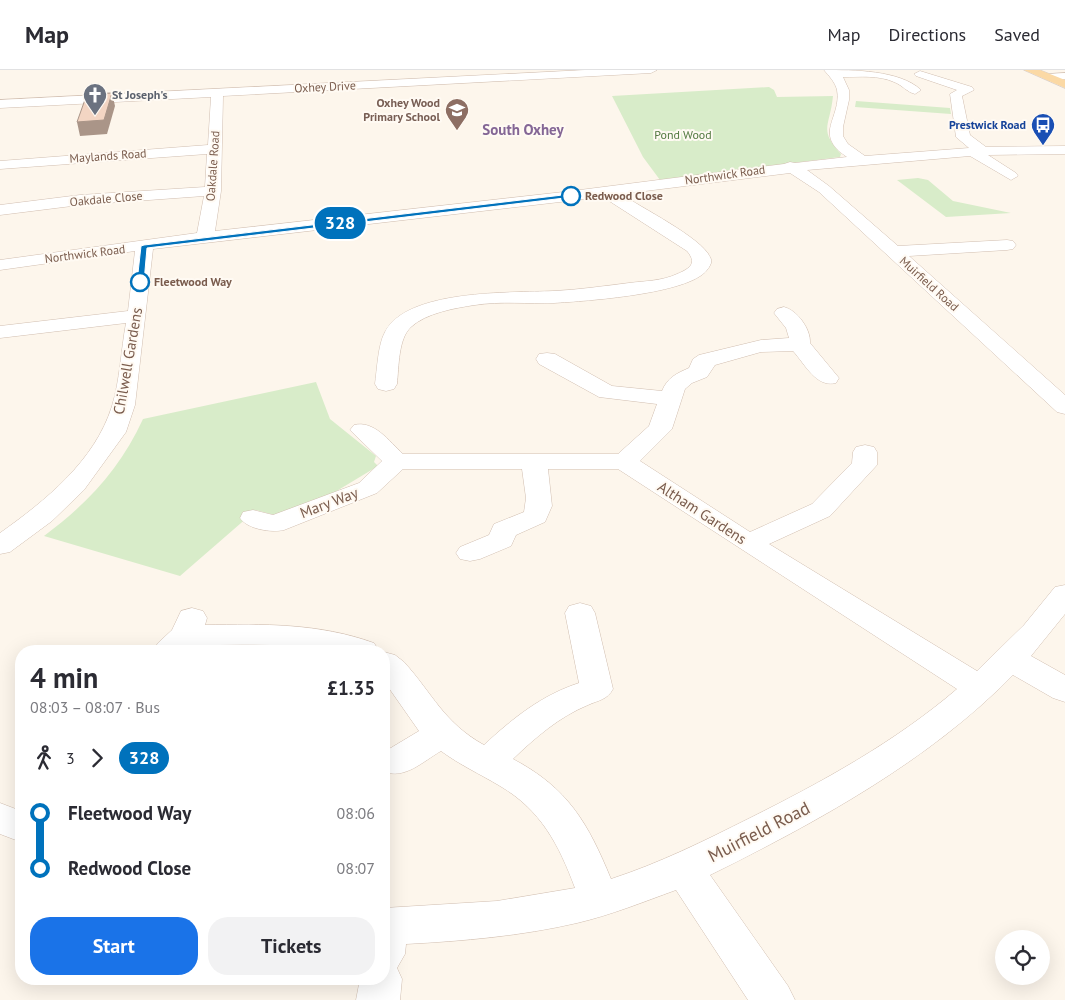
<!DOCTYPE html>
<meta charset="utf-8">
<style>
:root{--surface:#fff;--page:#f2f2f3;--text:#2b2b33;--muted:#7c7c81;--line:#e1e1e2;--accent:#1a73e8}
body{margin:0;font-family:"PT Sans",sans-serif;background:var(--page);color:var(--text);height:100vh;display:flex;flex-direction:column;font-size:19px;white-space:nowrap}
*{box-sizing:border-box;margin:0}
p{font-size:16px;color:var(--muted)}
.icon{flex:none;width:28px;height:28px;fill:none;stroke:currentColor;stroke-width:2;stroke-linecap:round;stroke-linejoin:round}
.map{position:relative;flex:1;overflow:hidden}
.details{position:absolute;left:15px;top:575px;width:375px;height:340px;display:flex;flex-direction:column;background:var(--surface);border-radius:20px;box-shadow:0 5px 20px #0002}
.details>*{flex:none}
.badge{padding:0 10px;border-radius:16px;font-size:18px;line-height:32px}
.tools{position:absolute;left:995px;top:860px;display:grid;gap:10px}
.tools a{display:grid;place-items:center;width:55px;height:55px;border-radius:50%;background:var(--surface);box-shadow:0 5px 20px #0002;font-size:25px}
.map>.badge{position:absolute;translate:-50% -50%;box-shadow:0 0 0 2px #fff}
.legs{display:flex;align-items:center;gap:8px;height:55px;padding:0 15px;font-size:16px}
.legs p{margin-inline-start:auto}
.headline{display:flex;align-items:center;justify-content:space-between;height:85px;padding:0 15px}
h1{font-size:28px;font-weight:800;line-height:38px}
.button{display:flex;gap:10px;margin-top:auto;padding:10px 15px}
.button a{flex:1;height:58px;border-radius:20px;background:var(--accent);color:#fff;font-size:20px;font-weight:800;line-height:58px;text-align:center}
.button a+a{background:var(--page);color:var(--text)}
ul{padding:0 15px;list-style:none}
li{display:flex;align-items:center;gap:18px;height:55px;font-size:19px}
li i{display:grid;place-items:center;width:8px;height:100%;margin:0 6px;background:currentColor}
li i::after{content:'';width:12px;height:12px;margin:-6px;border:4px solid;border-radius:50%;background:var(--surface)}
li p{margin-inline-start:auto}
li:first-child i{background:linear-gradient(#0000 50%,currentColor 0)}
li:last-child i{background:linear-gradient(currentColor 50%,#0000 0)}
header{display:flex;align-items:center;gap:30px;box-sizing:border-box;height:70px;padding:0 25px;background:var(--surface);border-bottom:1px solid var(--line)}
header strong{font-size:24px}
nav{display:flex;gap:28px;margin-inline-start:auto;font-size:18px}
.map>svg:first-child{display:block}
.green{fill:#d8ecc9}
.lines{fill:none;stroke-linecap:round;stroke-linejoin:round}
.minor-casing{stroke:#d1beb0;stroke-width:1}
.major-casing{stroke:#dad1cd;stroke-width:1}
.minor{fill:#fff;fill-rule:evenodd}
.major{fill:#fbd9a5;fill-rule:evenodd}
.shaded-wall{fill:#aa9588}
.building{fill:#f3d5c3;stroke:#aa9588}
.line-1{fill:#0072bc;stroke:#fff}
.stop-1-dot{fill:#fff;stroke:#0072bc;stroke-width:2.5}
.labels{text-anchor:middle;stroke-width:4;stroke-linejoin:round;paint-order:stroke}
.far-street-label{font-size:12px;fill:#7a5c4d;stroke:#fffaf3}
.far-worship-label{font-size:12px;font-weight:bold;fill:#5b616d;stroke:#fffaf3;text-anchor:start}
.far-education-label{font-size:12px;font-weight:bold;fill:#785e54;stroke:#fffaf3;text-anchor:end}
.far-transit-label{font-size:12px;font-weight:bold;fill:#164399;stroke:#fffaf3;text-anchor:end}
.far-park-label{font-size:12px;fill:#537a41;stroke:#fffaf3}
.far-stop-label{font-size:12px;font-weight:bold;fill:#7a5c4d;stroke:#fffaf3;text-anchor:start}
.far-quarter-label{font-size:15px;font-weight:bold;fill:#846695;stroke:#fffaf3}
.street-label{font-size:15px;fill:#7a5c4d;stroke:#fffaf3}
.near-street-label{font-size:18px;fill:#7a5c4d;stroke:#fffaf3}
</style>
<header>
<strong>Map</strong>
<nav><a>Map</a><a>Directions</a><a>Saved</a></nav>
</header>
<div class="map">
<svg width="1065" height="930" viewBox="0 0 1065 930">
<rect width="100%" height="100%" fill="#fdf6ec"/>
<!-- green -->
<path class="green" d="M 769,17 L 774,20 L 777,27 L 833,26 C 830,57 818,59 841,84 L 840,87 L 660,110 L 643,87 L 612,26 Z
M 856,31 L 950,38 L 951,44 L 855,37 Z
M 918,108 L 928,110 L 953,131 L 1011,143 L 946,147 L 897,110 Z
M 316,312 L 330,349 L 376,386 L 374,392 L 378,396 L 335,422 L 274,445 L 256,440 L 180,506 L 44,466 C 88,433 120,399 143,349 Z"/>
<g class="lines">
<!-- minor casing -->
<g class="minor-casing">
<path id="minor" d="M 585,0 L 657,0 L 651,3 L 223,26 L 221,121 L 215,161 L 572,121 L 784,94 L 790,92 L 795,93 L 847,87 C 812,64 842,48 837,20 C 835,12 829,6 824,0 C 853,0 900,0 921,20 L 915,24 C 907,22 902,15 894,12 C 879,5 860,7 843,7 L 849,20 L 849,30 L 843,57 L 843,66 L 848,74 L 865,86 L 969,78 L 956,67 L 950,24 L 957,20 L 916,6 L 914,4 L 920,1 L 972,17 L 974,20 L 962,26 L 970,65 L 986,77 L 1065,76 L 1065,84 L 988,85 L 1016,103 L 1018,106 L 1011,110 L 970,86 L 807,100 L 829,116 L 898,176 L 1007,170 L 1013,171 L 1016,175 L 1013,179 L 1007,180 L 909,186 L 1065,325 L 1065,344 L 1057,342 L 819,122 L 790,103 L 621,124 C 640,137 702,168 710,187 C 713,192 710,196 707,200 C 689,224 586,231 554,233 C 528,234 501,231 475,235 C 455,238 426,243 411,257 C 398,269 399,297 397,314 L 394,319 L 386,321 L 378,319 L 375,314 C 377,300 378,274 385,262 C 407,219 511,223 553,221 C 578,220 604,216 629,213 C 645,211 662,211 677,204 C 691,198 697,193 687,181 L 603,127 L 153,179 L 135,335 L 126,362 L 84,420 L 52,451 L 10,482 L 0,484 L 0,463 C 45,431 95,391 112,336 C 120,310 121,280 126,253 L 0,268 L 0,256 L 128,241 L 135,181 L 0,200 L 0,190 L 197,163 L 204,126 L 80,135 L 0,145 L 0,135 L 80,125 L 205,117 L 207,84 L 0,99 L 0,91 L 208,75 L 211,27 L 0,38 L 0,30 Z
M 1065,3 L 1065,9 L 1048,10 L 1042,7 L 1048,4 Z
M 784,237 C 797,240 811,259 810,273 L 839,308 L 836,313 C 816,318 805,294 793,281 L 761,282 L 715,295 L 707,307 L 692,313 L 685,319 L 672,359 L 640,391 L 750,462 L 812,434 L 852,393 L 853,382 L 856,377 L 865,375 L 874,377 L 877,382 L 877,395 L 830,446 L 769,474 L 977,601 L 1024,555 L 1055,517 L 1065,515 L 1065,544 L 1031,586 L 1065,605 L 1065,632 L 1053,628 L 1013,605 C 929,691 817,752 710,805 L 788,916 L 795,930 L 748,930 L 676,820 C 643,832 611,845 577,853 C 521,866 463,871 406,874 L 405,884 L 397,898 L 402,909 L 400,930 L 356,930 L 360,909 L 384,909 L 384,838 L 497,831 L 575,818 C 559,775 541,740 500,716 C 480,704 460,695 441,681 C 422,692 406,709 384,702 L 384,682 L 419,661 L 384,611 L 384,582 L 395,585 L 404,592 C 433,624 443,652 484,675 C 513,648 542,625 579,613 L 565,543 L 569,536 L 580,533 L 591,536 L 595,543 L 613,619 C 607,630 599,630 588,635 C 559,647 536,667 513,689 C 568,718 588,753 611,809 C 660,793 704,771 750,748 C 822,712 895,672 957,619 L 618,399 L 548,399 L 552,436 L 545,452 L 516,465 L 511,476 L 480,489 L 470,491 L 460,489 L 456,483 L 460,477 L 489,465 L 494,454 L 524,442 L 526,428 L 522,399 L 403,399 L 377,423 L 284,460 C 271,463 247,459 240,448 L 243,442 L 253,440 L 273,445 L 359,413 L 382,391 L 350,360 L 354,355 C 374,350 389,371 403,384 L 618,384 L 649,356 L 657,334 L 599,327 L 539,294 L 536,289 L 539,284 L 547,283 L 555,284 L 612,316 L 662,321 C 667,308 677,303 689,298 L 693,289 L 699,285 L 761,270 L 789,268 L 786,258 L 774,243 L 777,239 Z
M 192,538 L 203,541 L 207,548 L 205,555 C 263,554 319,553 374,573 L 379,581 C 349,583 320,578 290,576 C 258,574 226,575 194,575 L 188,581 L 153,581 L 158,573 L 172,560 L 181,541 Z
M 0,733 L 21,741 L 21,772 L 0,764 Z"/>
</g>
<!-- major casing -->
<g class="major-casing">
<path id="major" d="M 1024,0 L 1040,0 L 1065,10 L 1065,18 Z"/>
</g>
<!-- minor -->
<use href="#minor" class="minor"/>
<!-- major -->
<use href="#major" class="major"/>
</g>
<!-- shaded-wall -->
<path class="shaded-wall" d="M 112,23 L 115,36 L 107,64 L 80,66 L 77,52 Z"/>
<!-- building -->
<path class="building" d="M 112,23 L 104,50 L 77,52 L 87,24 Z"/>
<!-- line-1 -->
<path class="line-1" d="M 571,124 L 573,127 L 147,178 L 144,212 L 140,213 L 137,212 L 141,176 L 144,175 Z"/>
<!-- icons -->
<defs>
<g id="church-pin" transform="scale(1.25)"><path d="M0 17L-7.5 6A9.5 9.5 0 1 1 7.5 6Z" fill="#6b7280" stroke="#fffaf3"/><path d="M-1.2-6h2.4v3.5h3.3v2.4h-3.3V6h-2.4V-.1h-3.3v-2.4h3.3Z" fill="#fff"/></g>
<g id="school-pin" transform="scale(1.25)"><path d="M0 17L-7.5 6A9.5 9.5 0 1 1 7.5 6Z" fill="#8d6e63" stroke="#fffaf3"/><path d="M0-5L7-2L0 1L-7-2ZM-4 1L0 2.5L4 1V4Q0 6-4 4Z" fill="#fff"/></g>
<g id="bus-pin" transform="scale(1.25)"><path d="M0 17L-7.5 6A9.5 9.5 0 1 1 7.5 6Z" fill="#1a4fb4" stroke="#fffaf3"/><path d="M-5-6H5V4H4V6H2V4H-2V6H-4V4H-5ZM-3.5-4V0h7V-4ZM-3.5 1.2v1.5H-2V1.2ZM2 1.2v1.5H3.5V1.2Z" fill="#fff"/></g>
</defs>
<g fill-rule="evenodd">
<use href="#church-pin" x="95" y="25"/>
<use href="#school-pin" x="457" y="40"/>
<use href="#bus-pin" x="1043" y="55"/>
</g>
<!-- markers -->
<g class="stop-1-dot">
<circle cx="571" cy="126" r="9"/>
<circle cx="140" cy="212" r="9"/>
</g>
<g class="labels">
<!-- far-street labels -->
<g class="far-street-label">
<text transform="translate(325 17) rotate(-3)" y="4">Oxhey Drive</text>
<text transform="translate(108 86) rotate(-4)" y="4">Maylands Road</text>
<text transform="translate(213 96) rotate(-86)" y="4">Oakdale Road</text>
<text transform="translate(725 105) rotate(-8)" y="4">Northwick Road</text>
<text transform="translate(106 129) rotate(-5)" y="4">Oakdale Close</text>
<text transform="translate(85 184) rotate(-7)" y="4">Northwick Road</text>
<text transform="translate(929 214) rotate(42)" y="4">Muirfield Road</text>
</g>
<!-- far-worship labels -->
<g class="far-worship-label">
<text x="112" y="29">St Joseph's</text>
</g>
<!-- far-education labels -->
<g class="far-education-label">
<text x="440" y="37">Oxhey Wood<tspan x="440" dy="14">Primary School</tspan></text>
</g>
<!-- far-transit labels -->
<g class="far-transit-label">
<text x="1026" y="59">Prestwick Road</text>
</g>
<!-- far-park labels -->
<g class="far-park-label">
<text x="683" y="69">Pond Wood</text>
</g>
<!-- far-stop labels -->
<g class="far-stop-label">
<text x="585" y="130">Redwood Close</text>
<text x="154" y="216">Fleetwood Way</text>
</g>
<!-- far-quarter labels -->
<g class="far-quarter-label">
<text x="523" y="65">South Oxhey</text>
</g>
<!-- street labels -->
<g class="street-label">
<text transform="translate(128 291) rotate(-80)" y="5">Chilwell Gardens</text>
<text transform="translate(329 433) rotate(-21)" y="5">Mary Way</text>
<text transform="translate(702 443) rotate(33)" y="5">Altham Gardens</text>
</g>
<!-- near-street labels -->
<g class="near-street-label">
<text transform="translate(759 762) rotate(-27)" y="6">Muirfield Road</text>
</g>
</g>
</svg>
<div class="tools">
<a><svg class="icon" aria-label="locate" viewBox="0 0 24 24"><circle cx="12" cy="12" r="6"/><path d="M12 2v4M12 18v4M2 12h4M18 12h4"/></svg></a>
</div>
<b class="badge" style="left:340px;top:153px;background:#0072bc;color:#fff">328</b>
<section class="details">
<div class="headline"><div><h1>4 min</h1><p>08:03 – 08:07 · Bus</p></div><b>£1.35</b></div>
<div class="legs"><svg class="icon" aria-label="walk" viewBox="0 0 24 24"><circle cx="13" cy="4" r="2"/><path d="M13 8l-2 6 4 7M11 14l-3 7M7 12l3-4h3l4 4"/></svg>3<svg class="icon" aria-label="forward" viewBox="0 0 24 24"><path d="M9 5l7 7-7 7"/></svg><b class="badge" style="background:#0072bc;color:#fff">328</b></div>
<ul>
<li><i style="color:#0072bc"></i><b>Fleetwood Way</b><p>08:06</p></li>
<li><i style="color:#0072bc"></i><b>Redwood Close</b><p>08:07</p></li>
</ul>
<div class="button"><a>Start</a><a>Tickets</a></div>
</section>
</div>
